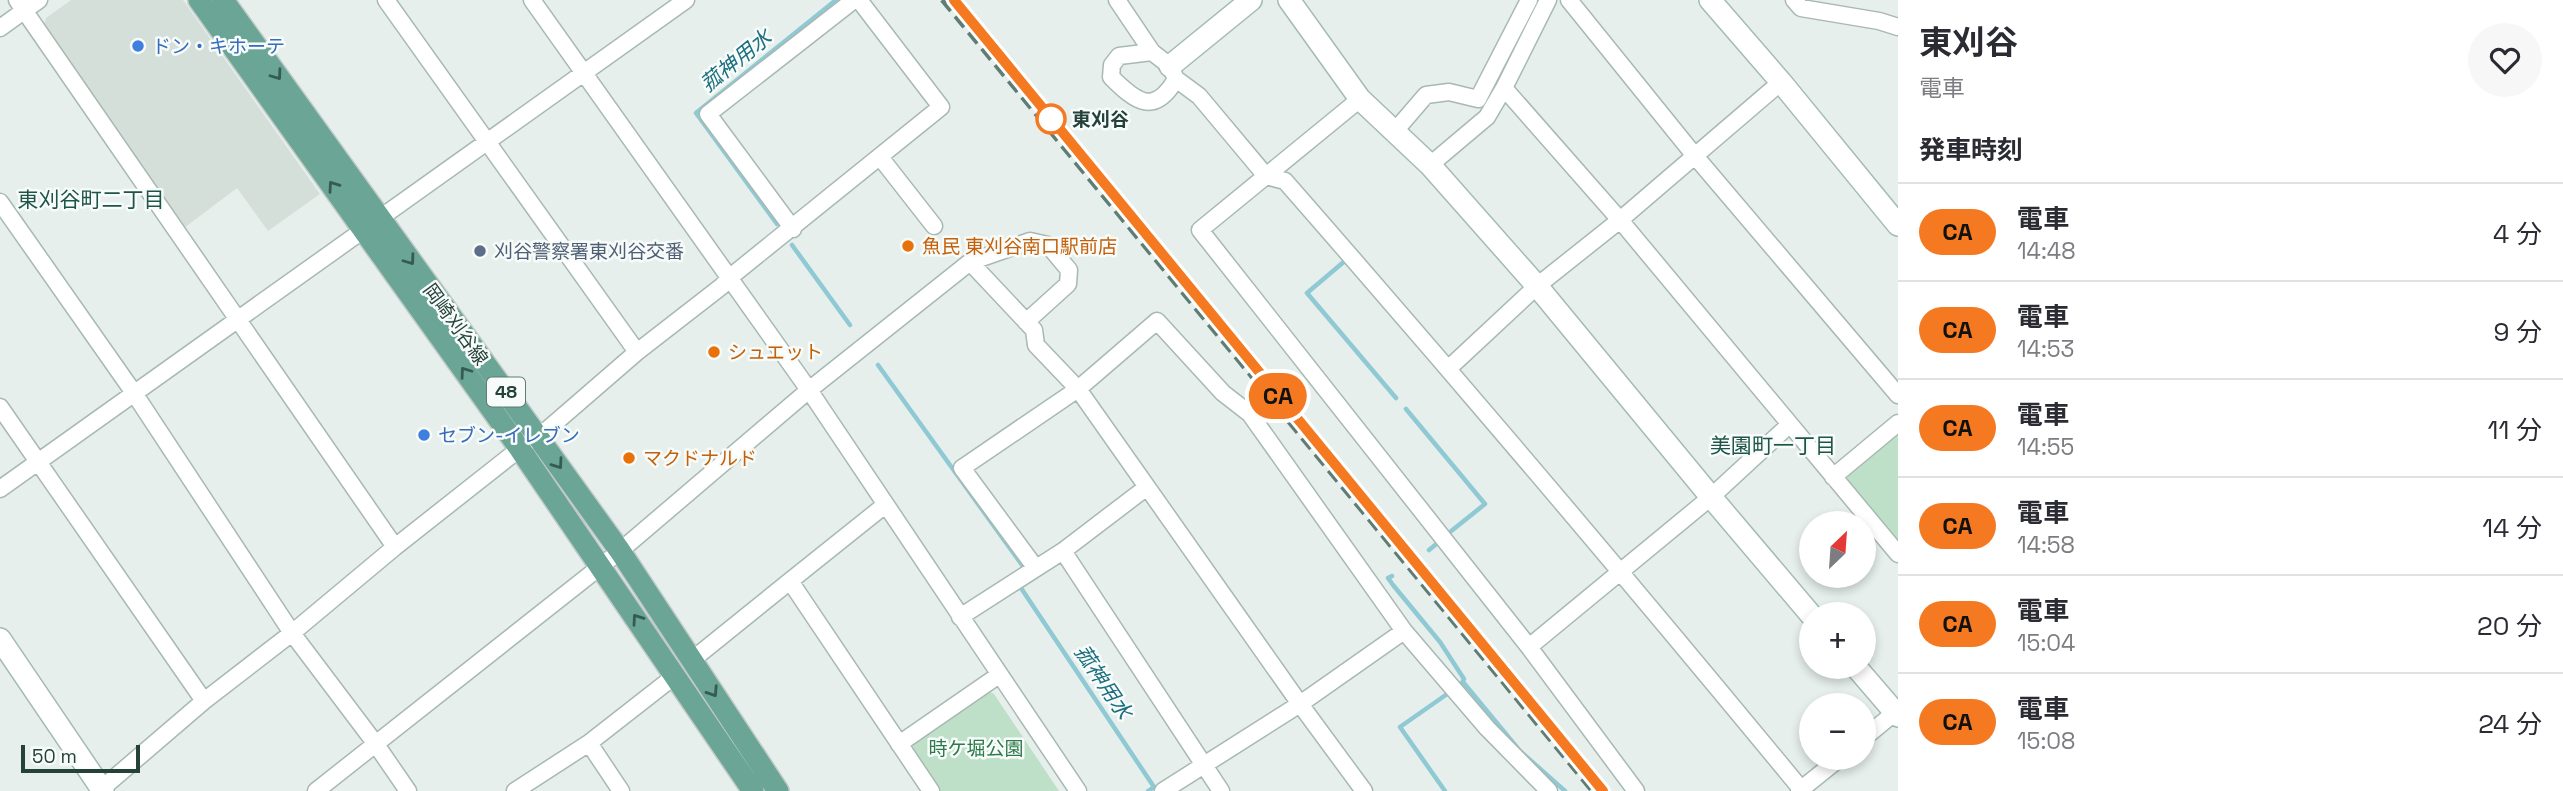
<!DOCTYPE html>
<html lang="ja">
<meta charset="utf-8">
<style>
:root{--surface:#fff;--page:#f7f7f7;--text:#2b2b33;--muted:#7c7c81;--line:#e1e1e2}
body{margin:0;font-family:"Space Grotesk","Noto Sans JP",sans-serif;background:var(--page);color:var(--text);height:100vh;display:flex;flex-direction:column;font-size:26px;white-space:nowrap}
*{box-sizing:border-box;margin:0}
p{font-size:23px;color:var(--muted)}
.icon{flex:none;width:38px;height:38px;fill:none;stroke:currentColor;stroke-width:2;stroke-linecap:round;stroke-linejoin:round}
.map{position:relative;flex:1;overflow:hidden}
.panel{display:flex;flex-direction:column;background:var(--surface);width:665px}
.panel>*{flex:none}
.badge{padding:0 14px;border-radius:23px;font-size:24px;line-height:46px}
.needle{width:46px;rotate:25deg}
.buttons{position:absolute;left:1799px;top:511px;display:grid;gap:14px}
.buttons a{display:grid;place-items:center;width:77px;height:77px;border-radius:50%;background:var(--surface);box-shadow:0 4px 10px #0003;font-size:35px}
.scale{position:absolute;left:21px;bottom:18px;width:119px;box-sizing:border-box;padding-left:7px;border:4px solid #24423a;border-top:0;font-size:19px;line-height:24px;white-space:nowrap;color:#24423a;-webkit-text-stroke:5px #f7fbf9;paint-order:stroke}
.map>.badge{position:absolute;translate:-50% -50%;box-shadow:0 0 0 4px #fff}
h2{padding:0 21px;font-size:26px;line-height:63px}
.round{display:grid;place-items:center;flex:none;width:74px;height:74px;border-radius:37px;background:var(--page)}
.head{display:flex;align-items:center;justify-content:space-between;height:119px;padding:0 21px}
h1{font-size:33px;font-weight:700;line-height:52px}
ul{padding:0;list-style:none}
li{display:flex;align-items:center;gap:21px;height:98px;padding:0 21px;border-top:2px solid var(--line)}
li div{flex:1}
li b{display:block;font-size:26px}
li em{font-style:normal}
li .badge{min-width:77px;font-weight:700;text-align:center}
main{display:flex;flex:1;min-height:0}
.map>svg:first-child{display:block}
.built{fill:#d4dfda}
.green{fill:#bfe0c8}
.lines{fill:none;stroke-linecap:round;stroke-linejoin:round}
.stream{stroke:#8ec9d4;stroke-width:4.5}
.street-casing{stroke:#a8b8b2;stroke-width:19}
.secondary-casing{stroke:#a4bbb3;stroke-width:24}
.primary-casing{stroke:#c2cac8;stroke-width:24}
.street{stroke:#fff;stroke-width:16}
.secondary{stroke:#fff;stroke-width:21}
.primary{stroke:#6aa596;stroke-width:21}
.rail{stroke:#5f7d75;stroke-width:4.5;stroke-dasharray:14 7;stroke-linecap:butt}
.oneway{stroke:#365b51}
.line-casing{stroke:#fff;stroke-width:16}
.line{stroke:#f47921;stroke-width:10}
.shop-dot{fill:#3f7fe0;stroke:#f7fbf9;stroke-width:2.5}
.stop-dot{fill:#fff;stroke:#f47921;stroke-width:3.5}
.food-dot{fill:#e8710a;stroke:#f7fbf9;stroke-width:2.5}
.service-dot{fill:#5c6f8a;stroke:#f7fbf9;stroke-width:2.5}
.labels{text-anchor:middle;stroke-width:5;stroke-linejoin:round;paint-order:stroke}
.shield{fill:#f7fbf9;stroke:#637a73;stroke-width:2}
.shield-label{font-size:18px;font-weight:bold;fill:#24423a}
.shop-label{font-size:19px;fill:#366cbe;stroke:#f7fbf9;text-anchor:start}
.stop-label{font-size:19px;font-weight:bold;fill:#24423a;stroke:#f7fbf9;text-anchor:start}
.food-label{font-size:19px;fill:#c56008;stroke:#f7fbf9;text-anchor:start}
.service-label{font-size:19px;fill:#4e5e75;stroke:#f7fbf9;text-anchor:start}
.street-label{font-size:19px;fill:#24423a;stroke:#f7fbf9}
.park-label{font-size:19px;fill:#2d7a4b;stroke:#f7fbf9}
.water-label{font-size:21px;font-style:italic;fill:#1c6f80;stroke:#f7fbf9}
.neighbourhood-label{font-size:21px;fill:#1f5548;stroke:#f7fbf9}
</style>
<main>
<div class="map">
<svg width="1898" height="791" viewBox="0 0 1898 791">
<rect width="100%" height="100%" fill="#e6efeb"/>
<!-- built -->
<path class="built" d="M 71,0 L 183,0 L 320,194 L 268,231 L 237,188 L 184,228 L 43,27 L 46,18 Z"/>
<!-- green -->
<path class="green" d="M 1898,431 L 1898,544 L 1847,483 L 1848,474 Z
M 986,690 L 994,694 L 1059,791 L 937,791 L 908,748 L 910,741 Z"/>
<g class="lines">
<!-- stream -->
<path class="stream" d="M 777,224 L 696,113 L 836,0
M 792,245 L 850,325
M 1346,260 L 1307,293 L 1396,398
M 878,365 L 1022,565
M 1406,409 L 1485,504 L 1450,532
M 1429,550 L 1440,541
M 1392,576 L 1388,578 L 1393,585 L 1440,642 L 1464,679 L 1462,683
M 1021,588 L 1154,787 L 1148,791
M 1463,682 L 1520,751 L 1565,791
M 1445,791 L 1400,727 L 1450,692"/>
<!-- street casing -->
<g class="street-casing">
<path id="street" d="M 17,0 L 395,547
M 386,0 L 637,352 L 722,286 L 729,278 L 941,107 L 859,0
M 532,0 L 809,390 L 1078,791
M 1117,0 L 1152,52 L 1170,66 L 1176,79 L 1199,96 L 1266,176 L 1285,181 C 1460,381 1632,584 1801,789
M 1548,0 L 1504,88 L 1620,220 L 1898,554
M 1569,0 L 1695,156 L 1898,395
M 1794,0 L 1801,8 L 1879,21 L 1898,27
M 0,28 L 39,0
M 1152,52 L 1119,56 L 1112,65 L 1111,77 C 1135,101 1154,117 1176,79
M 1360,99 L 1200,230 L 1529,647 L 1636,791
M 1395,131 L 1426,95 L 1449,92 L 1478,99 L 1529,0
M 880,157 L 934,226
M 1430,165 L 1487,117 L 1504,88
M 0,202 L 134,393 L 292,633 L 375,743 L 408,791
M 793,229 L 708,114 L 854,0
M 970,262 L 1034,330 L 1036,345 L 1078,389 L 1300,704 L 1163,791
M 1449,368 L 1537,286 L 1620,220 L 1781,82
M 0,407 L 204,701
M 1833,477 L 1898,423
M 0,489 L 686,0
M 1063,551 L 1221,791
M 1035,567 L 962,468 L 1078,389 L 1157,321 L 1223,393 L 1250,414 L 1404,631 L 1487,728 L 1549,791
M 790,581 L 885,505
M 960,617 L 1063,551 L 1147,487
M 1529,647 L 1711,497 L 1789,425
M 692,660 L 790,581 L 931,791
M 1864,738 L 1898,710
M 589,743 L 621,791
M 899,744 L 999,675
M 99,791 L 204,701 L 292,633 L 395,547 L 537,435 L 548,429 L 637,352
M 316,791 L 620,551 L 809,390 L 970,262 L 1030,241 L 1048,245 L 1069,270 L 1068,284 L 1026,322
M 515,791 L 589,743 L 676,675
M 1364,791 L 1300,704 L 1404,631
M 1799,791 L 1840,758"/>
</g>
<!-- secondary casing -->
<g class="secondary-casing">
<path id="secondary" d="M 1289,0 L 1360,99 L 1430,165 L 1537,286 L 1711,497 L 1811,615
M 1710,0 L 1781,82 L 1898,225
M 1170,66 L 1251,0
M 0,639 L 103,791
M 1856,667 L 1898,716"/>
</g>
<!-- primary casing -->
<g class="primary-casing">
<path id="primary" d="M 199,0 L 520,449 L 753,791
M 223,0 L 620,551 L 778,791"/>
</g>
<!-- street -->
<use href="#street" class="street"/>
<!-- secondary -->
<use href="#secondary" class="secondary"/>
<!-- primary -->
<use href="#primary" class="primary"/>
<!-- rail -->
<path class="rail" d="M 942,0 L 1592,791"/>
</g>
<!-- one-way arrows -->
<defs><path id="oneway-chevron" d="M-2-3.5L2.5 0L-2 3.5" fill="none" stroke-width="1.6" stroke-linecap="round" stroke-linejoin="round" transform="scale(1.75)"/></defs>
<g class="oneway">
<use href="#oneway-chevron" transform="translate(277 75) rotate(54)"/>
<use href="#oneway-chevron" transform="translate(333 186) rotate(-125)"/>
<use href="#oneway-chevron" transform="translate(410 260) rotate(54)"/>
<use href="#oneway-chevron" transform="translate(465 372) rotate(-126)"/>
<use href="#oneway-chevron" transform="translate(558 464) rotate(55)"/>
<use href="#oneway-chevron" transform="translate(637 619) rotate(-125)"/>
<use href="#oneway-chevron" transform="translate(713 692) rotate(57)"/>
</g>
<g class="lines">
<!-- line casing -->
<g class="line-casing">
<path id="line" d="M 954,0 L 1603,791"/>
</g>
<!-- line -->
<use href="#line" class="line"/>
</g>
<!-- markers -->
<g class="shop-dot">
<circle cx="138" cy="46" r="7"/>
<circle cx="424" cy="435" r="7"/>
</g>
<circle class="stop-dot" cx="1051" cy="119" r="14"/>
<g class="food-dot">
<circle cx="908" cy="246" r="7"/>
<circle cx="714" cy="352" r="7"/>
<circle cx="629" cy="458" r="7"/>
</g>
<circle class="service-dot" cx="480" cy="251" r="7"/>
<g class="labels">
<!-- shield labels -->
<rect class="shield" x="487" y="377.5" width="38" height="29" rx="5"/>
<g class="shield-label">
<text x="506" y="398">48</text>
</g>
<!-- shop labels -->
<g class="shop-label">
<text x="152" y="53">ドン・キホーテ</text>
<text x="438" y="442">セブン-イレブン</text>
</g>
<!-- stop labels -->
<g class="stop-label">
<text x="1072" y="126">東刈谷</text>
</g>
<!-- food labels -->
<g class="food-label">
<text x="922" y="253">魚民 東刈谷南口駅前店</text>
<text x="728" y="359">シュエット</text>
<text x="643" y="465">マクドナルド</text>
</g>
<!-- service labels -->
<g class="service-label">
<text x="494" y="258">刈谷警察署東刈谷交番</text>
</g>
<!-- street labels -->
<g class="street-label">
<text transform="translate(456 324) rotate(54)" y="7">岡崎刈谷線</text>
</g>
<!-- park labels -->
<g class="park-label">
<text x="976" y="755">時ケ堀公園</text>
</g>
<!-- water labels -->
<g class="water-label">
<text transform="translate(736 61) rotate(-39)" y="7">菰神用水</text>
<text transform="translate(1103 682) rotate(56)" y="7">菰神用水</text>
</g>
<!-- neighbourhood labels -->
<g class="neighbourhood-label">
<text x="91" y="207">東刈谷町二丁目</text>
<text x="1773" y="453">美園町一丁目</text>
</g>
</g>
</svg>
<div class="buttons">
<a><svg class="needle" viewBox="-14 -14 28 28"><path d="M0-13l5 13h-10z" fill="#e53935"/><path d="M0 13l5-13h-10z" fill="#7c7c81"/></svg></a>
<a>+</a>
<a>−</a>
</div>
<div class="scale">50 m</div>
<b class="badge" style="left:1278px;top:396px;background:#f47921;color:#111">CA</b>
</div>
<section class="panel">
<div class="head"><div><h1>東刈谷</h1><p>電車</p></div><a class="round"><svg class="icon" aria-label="heart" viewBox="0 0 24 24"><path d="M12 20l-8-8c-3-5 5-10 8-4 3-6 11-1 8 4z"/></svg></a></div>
<h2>発車時刻</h2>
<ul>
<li><span class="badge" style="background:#f47921;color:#111">CA</span><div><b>電車</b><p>14:48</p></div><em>4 分</em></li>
<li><span class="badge" style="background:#f47921;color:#111">CA</span><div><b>電車</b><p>14:53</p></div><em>9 分</em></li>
<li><span class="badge" style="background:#f47921;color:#111">CA</span><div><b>電車</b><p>14:55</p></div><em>11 分</em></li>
<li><span class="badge" style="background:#f47921;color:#111">CA</span><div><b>電車</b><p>14:58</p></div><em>14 分</em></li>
<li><span class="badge" style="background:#f47921;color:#111">CA</span><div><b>電車</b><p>15:04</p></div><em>20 分</em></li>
<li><span class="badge" style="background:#f47921;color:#111">CA</span><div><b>電車</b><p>15:08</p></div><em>24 分</em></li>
</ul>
</section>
</main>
